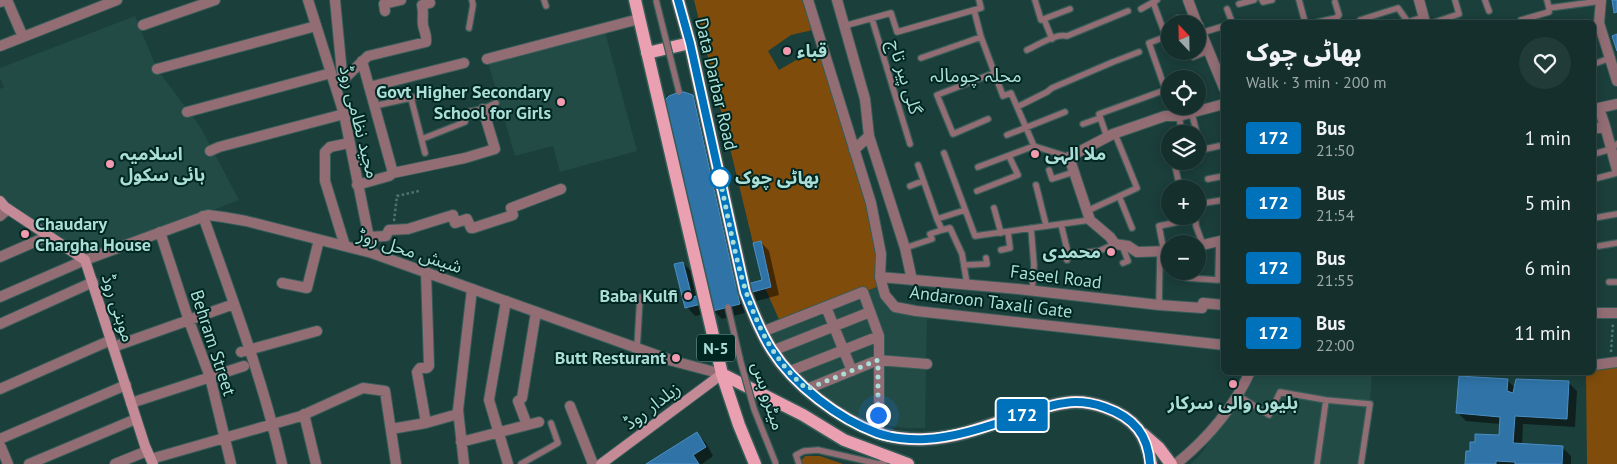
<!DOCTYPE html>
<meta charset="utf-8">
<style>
:root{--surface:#142f2c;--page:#213b38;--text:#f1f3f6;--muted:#9da9a9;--line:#334a48}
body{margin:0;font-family:"PT Sans","Noto Sans Arabic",sans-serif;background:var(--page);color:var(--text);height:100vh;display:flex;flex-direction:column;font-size:19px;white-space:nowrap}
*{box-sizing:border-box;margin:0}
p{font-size:16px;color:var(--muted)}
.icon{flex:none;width:28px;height:28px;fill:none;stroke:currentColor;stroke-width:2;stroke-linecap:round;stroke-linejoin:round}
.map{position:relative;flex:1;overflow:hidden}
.details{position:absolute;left:1221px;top:20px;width:375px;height:355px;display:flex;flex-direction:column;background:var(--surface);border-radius:8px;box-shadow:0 2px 12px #0003,0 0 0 1px var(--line)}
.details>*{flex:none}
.badge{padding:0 10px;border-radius:4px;font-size:18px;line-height:32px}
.needle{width:32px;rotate:338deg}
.buttons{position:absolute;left:1161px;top:15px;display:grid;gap:10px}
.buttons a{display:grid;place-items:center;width:45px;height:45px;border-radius:50%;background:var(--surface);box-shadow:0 2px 12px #0003,0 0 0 1px var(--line);font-size:25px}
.you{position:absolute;width:25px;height:25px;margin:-12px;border:4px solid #fff;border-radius:50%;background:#1a73e8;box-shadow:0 0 0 8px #1a73e833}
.map>.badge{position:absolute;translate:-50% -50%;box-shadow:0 0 0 2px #fff}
.round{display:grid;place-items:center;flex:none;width:52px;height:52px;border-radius:26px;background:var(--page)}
.overview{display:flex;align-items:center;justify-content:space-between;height:85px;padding:0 25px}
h1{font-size:24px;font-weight:800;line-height:38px}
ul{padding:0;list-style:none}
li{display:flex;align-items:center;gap:15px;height:65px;padding:0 25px}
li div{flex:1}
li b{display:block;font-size:19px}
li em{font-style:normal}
li .badge{min-width:55px;font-weight:700;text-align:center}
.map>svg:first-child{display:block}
.built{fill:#224b46}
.green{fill:#7f4c0c}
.shadow{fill:#0007}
.building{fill:#2f73a7;stroke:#4c8fc6}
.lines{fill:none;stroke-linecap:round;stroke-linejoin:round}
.service-casing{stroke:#355c57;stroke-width:8}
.minor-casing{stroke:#355c57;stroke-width:12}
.tertiary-casing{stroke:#355c57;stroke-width:12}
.secondary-casing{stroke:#355c57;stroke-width:12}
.primary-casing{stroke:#355c57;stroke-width:15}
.path{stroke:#4d7671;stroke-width:2.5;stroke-dasharray:2.5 2.5;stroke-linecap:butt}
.service{stroke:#926d74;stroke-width:5.5}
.minor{stroke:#926d74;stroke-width:10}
.tertiary{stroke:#926d74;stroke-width:10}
.secondary{stroke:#c48a96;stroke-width:10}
.primary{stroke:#eaa0b0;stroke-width:12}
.service-bridge-casing{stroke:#355c57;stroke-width:8;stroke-linecap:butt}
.service-bridge{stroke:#926d74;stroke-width:5.5}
.line-casing{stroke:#fff;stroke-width:11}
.line{stroke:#0072bc;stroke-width:8}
.walk{stroke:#abded7;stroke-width:5;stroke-dasharray:0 9}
.poi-dot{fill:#f29aae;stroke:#002622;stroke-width:2}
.stop-dot{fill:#fff;stroke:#0072bc;stroke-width:2.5}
.labels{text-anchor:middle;stroke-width:4;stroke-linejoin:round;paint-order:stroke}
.shield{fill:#002622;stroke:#78a7a1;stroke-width:1}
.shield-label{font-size:16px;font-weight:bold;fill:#abded7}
.poi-label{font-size:18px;font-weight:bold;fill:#abded7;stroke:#002622;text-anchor:start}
.street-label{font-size:18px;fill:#abded7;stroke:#002622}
.stop-label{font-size:18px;font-weight:bold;fill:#abded7;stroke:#002622;text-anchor:start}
.neighbourhood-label{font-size:19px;fill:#abded7;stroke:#002622}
</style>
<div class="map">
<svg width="1617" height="464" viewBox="0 0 1617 464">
<rect width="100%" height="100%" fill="#1b3f3b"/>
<!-- built -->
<path class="built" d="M 135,16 L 157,69 L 201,128 L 239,200 L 85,260 L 0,200 L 0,89 L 4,87 L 0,78 L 0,68 Z
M 604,28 L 637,151 L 560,172 L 553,146 L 515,156 L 487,59 Z
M 882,285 L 899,307 L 927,312 L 925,428 L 905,428 L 865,422 L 813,394 L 762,332 Z
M 1250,373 L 1372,373 L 1370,404 L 1361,464 L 1190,464 L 1201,454 L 1239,396 Z"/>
<!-- green -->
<path class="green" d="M 694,0 L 808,0 L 817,29 L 791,35 L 768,51 L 779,70 L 798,59 L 824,51 L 871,203 L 882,285 L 781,324 L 765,288 L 771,286 L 761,241 L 753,243 Z
M 1617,365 L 1617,464 L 1587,464 L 1586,373 L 1594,372 L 1594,366 Z
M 805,456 L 820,456 L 843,464 L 803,464 L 801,461 Z"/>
<!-- shadow -->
<path class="shadow" d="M 692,96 L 701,106 L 742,287 L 763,281 L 761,242 L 769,251 L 779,295 L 746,304 L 748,312 L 722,319 L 715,312 L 695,316 L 687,307 L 683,263 L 692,272 L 698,297 Z
M 1507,380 L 1515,388 L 1568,382 L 1577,391 L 1575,427 L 1523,424 L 1522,445 L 1562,447 L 1571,456 L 1571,464 L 1466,464 L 1471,452 L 1500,436 L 1501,424 L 1466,421 L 1457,412 Z
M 697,434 L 706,443 L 713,456 L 702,464 L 648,464 Z"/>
<!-- building -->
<path class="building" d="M 1612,0 L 1617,0 L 1617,12 L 1614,13 Z
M 1617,34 L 1617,51 L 1612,36 Z
M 679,92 L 684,92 L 693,95 L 736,287 L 762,280 L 753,243 L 761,241 L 771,287 L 738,296 L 740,304 L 713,311 L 710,302 L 685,308 L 674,264 L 683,262 L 692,297 L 709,293 L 664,101 L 669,96 Z
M 1459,376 L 1508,379 L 1507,391 L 1513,393 L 1516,379 L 1569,381 L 1567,419 L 1515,416 L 1513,443 L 1563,446 L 1562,464 L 1515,464 L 1515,462 L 1496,461 L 1496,464 L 1465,464 L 1466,451 L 1470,451 L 1470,442 L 1475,442 L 1475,434 L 1499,435 L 1500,417 L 1456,413 Z
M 697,432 L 706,447 L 693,455 L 699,464 L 646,464 Z"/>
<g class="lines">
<!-- service casing -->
<g class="service-casing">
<path id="service" d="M 544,0 L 546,6
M 1035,0 L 1041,20 L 1070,9
M 1262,0 L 1263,2 L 1272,0
M 1299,0 L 1305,22
M 1485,0 L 1489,11
M 1547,0 L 1549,8 L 1601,1
M 1153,2 L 1166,37
M 1335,2 L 1339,15 L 1336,18
M 1239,4 L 1254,0
M 1141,9 L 1157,0
M 1227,9 L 1232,22
M 974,10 L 981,37 L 1003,96 L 1011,93 L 1034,146 L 1069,157
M 1178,18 L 1180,24
M 872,19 L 910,144
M 1044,19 L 1052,39
M 1360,20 L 1398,8 L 1408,22 L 1423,17
M 1521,20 L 1549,12 L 1549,8
M 1318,22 L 1336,18 L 1338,22
M 1435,22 L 1459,14 L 1455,0
M 844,26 L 891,13 L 897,32 L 981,8 L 979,0
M 469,28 L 473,5 L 472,0
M 1201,33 L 1224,26
M 1170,35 L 1149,43 L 1170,103
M 1027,50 C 1038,45 1056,33 1067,36 L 1128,11
M 1191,51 L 1193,57 L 1208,51
M 921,58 L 981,37
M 1594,64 L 1610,58
M 1198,94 L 1199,94
M 411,98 L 425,153
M 374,106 L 447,90
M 1172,106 L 1175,116
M 1190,106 L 1197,134
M 1017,107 L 1047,92 L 1052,88 L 1113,62 L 1139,52
M 1179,116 L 1182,134
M 988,119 L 953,134 L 937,95 L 994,73
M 1083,124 L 1100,118
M 1007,135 L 1065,112
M 1198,136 L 1201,150 L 1219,146
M 1107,137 L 1099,114 L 1165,90
M 422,139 L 465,122 L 467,112 L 483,109 L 496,103
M 944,153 L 975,236 L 1090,220
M 1594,154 L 1611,149 L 1617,144
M 1174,161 L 1179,184
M 918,165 L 937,219 L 965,210
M 978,167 L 1034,146
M 1049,170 L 1052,179 L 1074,172
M 1208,179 L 1224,176
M 1594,179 L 1617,173
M 1036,185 L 1046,225
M 910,186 L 923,181
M 977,191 L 1018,175 L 1009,156
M 1119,196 L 1132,228
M 1198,204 L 1223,200
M 994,208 L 1001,233
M 1087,211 L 1137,188 L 1115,134
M 1195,216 L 1196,226 L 1203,245
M 1594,218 L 1617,214
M 937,219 L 942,230 L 950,228 L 962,254 L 967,284
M 1061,224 L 1067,249 L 1067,260
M 1031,228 L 1034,265 L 1032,291
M 1122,245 L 1128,261 L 1123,263
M 1599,246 L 1617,243
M 905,248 L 932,239 L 930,234 L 942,230
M 1001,250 L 1010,248 L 1008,232
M 1164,252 L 1159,226 L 1178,222 L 1176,216
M 1079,253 L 1099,251 L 1115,244
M 964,265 L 987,264 L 986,258
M 1187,278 L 1218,280 L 1219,242
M 1609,282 L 1617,282
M 1159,305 L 1160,252
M 637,348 L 640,297
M 1239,396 L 1269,415 L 1280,392 L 1326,400 L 1370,404 L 1361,464
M 521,464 L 558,443 L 551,423
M 799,464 L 796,455 L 804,451 L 818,450 L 879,464 L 890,459
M 1317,464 L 1326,400"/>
</g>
<!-- minor casing -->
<g class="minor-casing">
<path id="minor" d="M 7,0 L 23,37
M 335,0 L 343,84
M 808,0 L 871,203 L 881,254 L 880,277 L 885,295 L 895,307 L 916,311 L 1224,345
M 837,0 L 865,99 L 869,136 L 854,150
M 1419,0 L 1425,22
M 1601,0 L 1599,23 L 1617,81
M 385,11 L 384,4 L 401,0
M 143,25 L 215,0
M 0,46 L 117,0
M 487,59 L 639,19
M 157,69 L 316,26
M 343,80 L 368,56 L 426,42 C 427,35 424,31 423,25 C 422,18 424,13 422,5 L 430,3 L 429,0
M 369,87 L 464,63
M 187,112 L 331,73
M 1605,126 L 1599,108 L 1617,104
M 1594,129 L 1605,126 L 1617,170
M 869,136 L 905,248 L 912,280
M 210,151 L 219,147 L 344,114
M 393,173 L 465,158 L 495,149 L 483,109
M 357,185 L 389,176 L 393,173 L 362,61
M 0,216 L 8,209
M 203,216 C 232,298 263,380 282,464
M 160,232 L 189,321 L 210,377 L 231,464
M 369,237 L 386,236 L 389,230 L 408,229 L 453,215 L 455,223 L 467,219 L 471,228 L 473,228 L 513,215 L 511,208 L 561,189
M 345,246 L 325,181 L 325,152 L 330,147 L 349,143
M 1198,246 L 1224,240
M 1170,251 L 1137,252 L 1128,246 L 1115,244 L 1110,237 L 1090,220 L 1069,157 L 1113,134 L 1165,116 L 1179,116 L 1224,104
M 0,257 L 48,236
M 426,272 L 429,366 L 427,368 L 420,368 L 417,372 L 426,423
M 880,277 L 1018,289 L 1159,305 L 1202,308 L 1203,303 L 1224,305
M 282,283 L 307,288 L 319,240
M 0,297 L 85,260
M 506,301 L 489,400 L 508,464
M 826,307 L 852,371
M 1594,313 L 1617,313
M 0,324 L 93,282
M 762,332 L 863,292 L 879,336 L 879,434
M 113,347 L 234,304
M 772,351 L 870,312
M 241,352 L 317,331
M 1594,365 L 1617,362
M 788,372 L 879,336
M 0,389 L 111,340
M 807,389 L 878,360 L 927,364
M 131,403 L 244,366
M 570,406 L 593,464
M 304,414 L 316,464
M 527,425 L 518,401 L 522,398 L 536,312
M 391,429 L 426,423 L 458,414
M 0,439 L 126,385
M 461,442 L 539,422
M 0,445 L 8,464
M 151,459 L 301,416 L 363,388 L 385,391 L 396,464
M 29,464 L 136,419
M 115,464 L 147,451
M 464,464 L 458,410 L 472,289"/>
</g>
<!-- tertiary casing -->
<g class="tertiary-casing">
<path id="tertiary" d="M 308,0 L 344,114 L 372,253
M 1188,0 L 1197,24
M 0,2 L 7,0
M 1198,25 L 1224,88
M 85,260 L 208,215 L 223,217 L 246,221 L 372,253 L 673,361 L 722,374
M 1176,464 C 1207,439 1233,409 1250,372"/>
</g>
<!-- secondary casing -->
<g class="secondary-casing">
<path id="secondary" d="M 0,201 L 5,207 L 85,260 L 145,446 L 153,464
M 601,464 L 722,374"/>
</g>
<!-- primary casing -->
<g class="primary-casing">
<path id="primary" d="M 635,0 L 722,374 L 739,425 L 755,464
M 678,0 L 690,43 L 745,292 C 753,312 760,332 772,350 C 794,385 839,419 878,433 C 891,438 912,440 926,439 C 975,437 1018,410 1065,403 C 1089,399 1123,410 1138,429 C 1146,439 1149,451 1151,464
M 647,53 L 690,43
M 722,374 L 803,415 L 844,440 L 908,464
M 1143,434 L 1159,448 L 1171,464"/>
</g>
<!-- path -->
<path class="path" d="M 394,221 L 397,196 L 419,191
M 1611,352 L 1613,323"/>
<!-- service -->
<use href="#service" class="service"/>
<!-- minor -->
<use href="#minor" class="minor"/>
<!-- tertiary -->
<use href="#tertiary" class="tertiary"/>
<!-- secondary -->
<use href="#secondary" class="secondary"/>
<!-- primary -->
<use href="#primary" class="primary"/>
<!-- service-bridge casing -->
<g class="service-bridge-casing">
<path id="service-bridge" d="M 656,0 L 679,92
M 728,307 L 741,363 L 754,409 L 776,464"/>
</g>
<!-- service-bridge -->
<use href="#service-bridge" class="service-bridge"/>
</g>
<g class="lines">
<!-- line casing -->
<g class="line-casing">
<path id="line" d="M 678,0 L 690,43 L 745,292 C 753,312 760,332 772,350 C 794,385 839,419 877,433 C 891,438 911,440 926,439 C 961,437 996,423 1029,413 C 1041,409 1053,404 1065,403 C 1089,399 1123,410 1138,429 C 1146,439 1149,451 1150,464"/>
</g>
<!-- line -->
<use href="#line" class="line"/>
<!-- walk -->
<path class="walk" d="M 720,178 L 719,175 C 736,250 744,337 807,389 L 878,360 L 878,415"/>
</g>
<!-- markers -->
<g class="poi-dot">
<circle cx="787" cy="51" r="5"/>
<circle cx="561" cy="102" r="5"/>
<circle cx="1035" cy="154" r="5"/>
<circle cx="110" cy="164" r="5"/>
<circle cx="25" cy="234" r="5"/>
<circle cx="1111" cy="252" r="5"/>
<circle cx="688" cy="296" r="5"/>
<circle cx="676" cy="358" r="5"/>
<circle cx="1233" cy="384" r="5"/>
</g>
<circle class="stop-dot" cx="720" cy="178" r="10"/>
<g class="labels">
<!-- shield labels -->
<rect class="shield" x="697" y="334.5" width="38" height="27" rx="4"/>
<g class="shield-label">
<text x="716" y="354">N-5</text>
</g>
<!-- poi labels -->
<g class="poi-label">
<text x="797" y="57">قباء</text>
<text x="551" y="98" text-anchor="end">Govt Higher Secondary<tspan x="551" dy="21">School for Girls</tspan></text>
<text x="120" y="160">اسلامیہ<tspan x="120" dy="21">ہائی سکول</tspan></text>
<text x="1045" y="160">ملا الہی</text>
<text x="35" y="230">Chaudary<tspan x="35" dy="21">Chargha House</tspan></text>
<text x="1101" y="258" text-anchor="end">محمدی</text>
<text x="678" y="302" text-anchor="end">Baba Kulfi</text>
<text x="666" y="364" text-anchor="end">Butt Resturant</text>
<text x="1233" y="409" text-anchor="middle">بلیوں والی سرکار</text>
</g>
<!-- street labels -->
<g class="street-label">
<text transform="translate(905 77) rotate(73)" y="6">گلی پیر تاج</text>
<text transform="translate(716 84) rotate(77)" y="6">Data Darbar Road</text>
<text transform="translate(359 122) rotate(76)" y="6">مجید نظامی روڈ</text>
<text transform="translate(410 251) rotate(18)" y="6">شیش محل روڑ</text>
<text transform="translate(1056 277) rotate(7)" y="6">Faseel Road</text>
<text transform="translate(991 302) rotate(7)" y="6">Andaroon Taxali Gate</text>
<text transform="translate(118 308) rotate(72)" y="6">موہنی روڈ</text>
<text transform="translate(213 343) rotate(72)" y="6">Behram Street</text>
<text transform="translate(768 396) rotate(72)" y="6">میٹرو بس</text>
<text transform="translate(652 406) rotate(-37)" y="6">زیلدار روڈ</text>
</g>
<!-- stop labels -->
<g class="stop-label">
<text x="735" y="184">بھاٹی چوک</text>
</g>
<!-- neighbourhood labels -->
<g class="neighbourhood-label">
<text x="976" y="82">محلہ چومالہ</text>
</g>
</g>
</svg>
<div class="buttons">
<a><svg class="needle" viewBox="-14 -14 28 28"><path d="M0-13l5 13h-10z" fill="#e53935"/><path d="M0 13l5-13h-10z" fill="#9da9a9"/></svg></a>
<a><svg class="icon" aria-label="locate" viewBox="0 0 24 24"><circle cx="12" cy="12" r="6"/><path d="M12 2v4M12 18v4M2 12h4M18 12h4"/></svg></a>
<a><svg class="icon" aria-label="layers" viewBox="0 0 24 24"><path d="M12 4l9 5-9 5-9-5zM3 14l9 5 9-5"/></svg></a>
<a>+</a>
<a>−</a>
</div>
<div class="you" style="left:878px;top:415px"></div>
<b class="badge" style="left:1022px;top:415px;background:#0072bc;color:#fff">172</b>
<section class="details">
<div class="overview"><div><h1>بھاٹی چوک</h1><p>Walk · 3 min · 200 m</p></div><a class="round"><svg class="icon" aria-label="heart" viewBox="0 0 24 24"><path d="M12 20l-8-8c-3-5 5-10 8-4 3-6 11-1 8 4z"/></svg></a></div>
<ul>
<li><span class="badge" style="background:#0072bc;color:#fff">172</span><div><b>Bus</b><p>21:50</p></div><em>1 min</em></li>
<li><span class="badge" style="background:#0072bc;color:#fff">172</span><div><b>Bus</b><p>21:54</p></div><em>5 min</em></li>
<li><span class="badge" style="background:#0072bc;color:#fff">172</span><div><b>Bus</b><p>21:55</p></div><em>6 min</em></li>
<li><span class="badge" style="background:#0072bc;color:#fff">172</span><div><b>Bus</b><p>22:00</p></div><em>11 min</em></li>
</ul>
</section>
</div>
